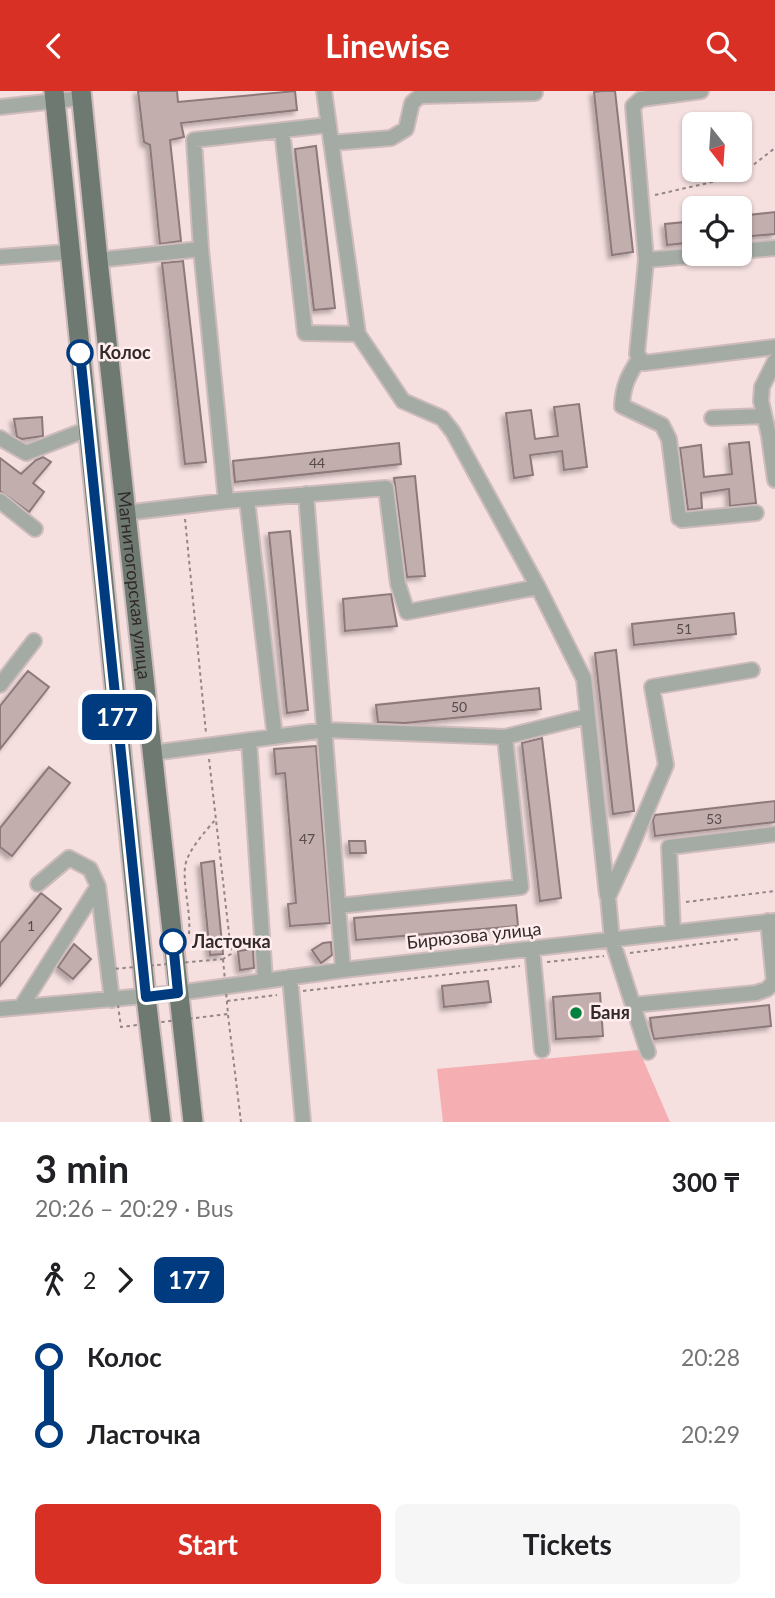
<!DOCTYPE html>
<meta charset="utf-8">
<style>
:root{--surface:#fff;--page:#f6f6f6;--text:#202124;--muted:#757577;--accent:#d93025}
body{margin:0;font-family:Lato,sans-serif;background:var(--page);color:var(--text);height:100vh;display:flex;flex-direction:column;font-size:26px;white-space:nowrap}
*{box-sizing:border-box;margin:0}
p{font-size:23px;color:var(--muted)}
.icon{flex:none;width:38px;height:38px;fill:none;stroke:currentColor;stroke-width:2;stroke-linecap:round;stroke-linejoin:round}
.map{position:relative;height:1031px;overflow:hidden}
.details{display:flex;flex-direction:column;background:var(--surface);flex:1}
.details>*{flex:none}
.badge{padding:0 14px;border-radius:10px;font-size:24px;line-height:46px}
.needle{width:46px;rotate:163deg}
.fabs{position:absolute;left:682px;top:21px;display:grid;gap:14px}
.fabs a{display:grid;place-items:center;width:70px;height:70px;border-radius:10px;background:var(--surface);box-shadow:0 2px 5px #0004;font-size:35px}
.map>.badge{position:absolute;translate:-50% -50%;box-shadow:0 0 0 4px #fff}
.legs{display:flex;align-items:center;gap:10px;height:77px;padding:0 35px;font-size:23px}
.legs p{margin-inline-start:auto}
.head{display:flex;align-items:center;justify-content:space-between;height:119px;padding:0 35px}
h1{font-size:38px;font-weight:700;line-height:52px}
.button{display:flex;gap:14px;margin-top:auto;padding:14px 35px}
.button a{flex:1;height:80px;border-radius:10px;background:var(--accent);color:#fff;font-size:28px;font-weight:700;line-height:80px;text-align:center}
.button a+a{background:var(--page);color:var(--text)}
ul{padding:0 35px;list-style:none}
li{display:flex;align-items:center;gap:24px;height:77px;font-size:26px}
li i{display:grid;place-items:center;width:10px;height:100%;margin:0 9px;background:currentColor}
li i::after{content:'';width:18px;height:18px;margin:-9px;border:5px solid;border-radius:50%;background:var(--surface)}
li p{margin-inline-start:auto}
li:first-child i{background:linear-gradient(#0000 50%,currentColor 0)}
li:last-child i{background:linear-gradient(currentColor 50%,#0000 0)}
header{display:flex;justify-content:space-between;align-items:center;height:91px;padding:0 35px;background:var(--accent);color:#fff;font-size:32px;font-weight:700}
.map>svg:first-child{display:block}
.green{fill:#f5aeb1}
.building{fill:#c3aeae;stroke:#8d797a;stroke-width:2;filter:url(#shadow)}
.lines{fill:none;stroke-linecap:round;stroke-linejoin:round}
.minor-casing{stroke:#cebbbb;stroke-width:18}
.major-casing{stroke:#cebbbb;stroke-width:23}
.path{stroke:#958686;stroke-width:2;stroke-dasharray:3.5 3.5;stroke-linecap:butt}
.minor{stroke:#a4aba5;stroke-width:14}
.major{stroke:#6e7a71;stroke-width:19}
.line-1-casing{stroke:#fff;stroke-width:16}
.line-1{stroke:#003b80;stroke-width:10}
.stop-1-dot{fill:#fff;stroke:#003b80;stroke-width:3.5}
.poi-dot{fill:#00813c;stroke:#ffedee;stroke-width:2.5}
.labels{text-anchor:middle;stroke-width:5;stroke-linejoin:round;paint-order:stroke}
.number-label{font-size:14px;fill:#564b4b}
.stop-label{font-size:18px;font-weight:bold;fill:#322a2a;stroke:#ffedee;text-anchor:start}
.street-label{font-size:18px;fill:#322a2a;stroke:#ffedee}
.poi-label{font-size:18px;font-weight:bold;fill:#322a2a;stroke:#ffedee;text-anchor:start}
</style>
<header><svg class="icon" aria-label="back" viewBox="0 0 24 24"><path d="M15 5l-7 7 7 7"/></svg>Linewise<svg class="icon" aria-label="search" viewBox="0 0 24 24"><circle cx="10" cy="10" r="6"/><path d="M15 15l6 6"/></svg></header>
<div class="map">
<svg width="775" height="1031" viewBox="0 0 775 1031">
<defs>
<filter id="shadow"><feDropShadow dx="-3.5" dy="3.5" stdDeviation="2" flood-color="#0004"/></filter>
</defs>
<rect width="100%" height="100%" fill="#f5dfdf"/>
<!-- green -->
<path class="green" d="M 639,959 L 670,1031 L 443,1031 L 437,978 Z"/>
<!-- building -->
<path class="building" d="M 138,0 L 177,0 L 178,11 L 295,0 L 297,19 L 181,32 L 184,46 L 170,49 L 181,150 L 160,153 L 150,54 L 144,51 Z
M 602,0 L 615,0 L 633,161 L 612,164 L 594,1 Z
M 316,55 L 335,217 L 314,219 L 295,58 Z
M 775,121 L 775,143 L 740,146 L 740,125 Z
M 695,130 L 695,151 L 667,154 L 665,133 Z
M 183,170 L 206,371 L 185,373 L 162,172 Z
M 579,313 L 587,376 L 564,379 L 562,360 L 530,364 L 533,384 L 514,387 L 506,322 L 531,319 L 535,348 L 558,345 L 554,316 Z
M 42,326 L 43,345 L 22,348 L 17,346 L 14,328 Z
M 749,351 L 756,412 L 730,415 L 729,398 L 701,402 L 702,417 L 688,419 L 680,357 L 701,354 L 704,386 L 732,383 L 729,353 Z
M 399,352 L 401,373 L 235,391 L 233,370 Z
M 43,366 L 51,371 L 33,392 L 44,401 L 29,421 L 0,400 L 0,367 L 21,383 L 36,369 Z
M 415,385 L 425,485 L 407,486 L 394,387 Z
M 290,440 L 308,619 L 287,622 L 269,442 Z
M 391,503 L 397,535 L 345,540 L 343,508 Z
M 734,522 L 736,543 L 634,554 L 632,533 Z
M 616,559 L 634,720 L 613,723 L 595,562 Z
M 28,580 L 49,596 L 0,658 L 0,615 Z
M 539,597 L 541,618 L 405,632 L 378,631 L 376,614 Z
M 542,647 L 561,807 L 540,810 L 522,652 Z
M 316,655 L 330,832 L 290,835 L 288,813 L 296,812 L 285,682 L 276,683 L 274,658 Z
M 49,676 L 70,692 L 12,765 L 0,756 L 0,737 Z
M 775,710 L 775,731 L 655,745 L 653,729 L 655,724 Z
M 349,750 L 365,750 L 366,762 L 350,762 Z
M 214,770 L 223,863 L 210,864 L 201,772 Z
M 41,802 L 61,818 L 0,895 L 0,852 Z
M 516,814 L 518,835 L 356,849 L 354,827 Z
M 331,851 L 332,864 L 321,872 L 312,859 L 323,852 Z
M 74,853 L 91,868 L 73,888 L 58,876 Z
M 253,858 L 254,877 L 240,879 L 238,860 Z
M 488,890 L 491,911 L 444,916 L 442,895 Z
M 600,902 L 603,945 L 556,948 L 553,906 Z
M 769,914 L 771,935 L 654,948 L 652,940 L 650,927 Z"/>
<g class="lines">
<!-- minor casing -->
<g class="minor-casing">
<path id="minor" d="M 701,0 L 641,8 L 633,15 L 646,169 L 637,263 L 644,272 L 775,256
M 0,16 L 82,7
M 328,34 L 194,49 L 201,158 L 226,410 L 386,397 L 398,493 L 407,521 L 538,496 L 453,341 L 442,327 L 403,310 L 358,243
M 282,39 L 305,242 L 358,243 L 324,0
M 331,52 L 391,47 L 406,38 L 412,12 L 420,5 L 535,2
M 740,160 L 775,157
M 0,166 L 70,161
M 98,169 L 201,158
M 646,169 L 712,163
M 639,268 C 628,285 623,295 622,315 L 662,334 L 669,348 L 679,427 L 682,429 L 756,422
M 775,270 L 762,296 L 761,310 L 769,345 L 775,389
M 712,327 L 764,325
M 0,347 L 26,362 L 88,338
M 306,403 L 343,879
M 247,409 L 275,646
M 0,410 L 35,438
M 125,422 L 226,410
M 538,496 L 584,588 L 607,804
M 0,594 L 34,550
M 505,646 L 588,625
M 249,649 L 265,890
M 152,662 L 326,639 L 505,646 L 521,796 L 338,815
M 98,795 L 112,909
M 673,841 L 669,756 L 775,743
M 532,857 L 542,959
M 290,886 L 303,1031
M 633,914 L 756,902 L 767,898 L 774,891 L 768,830
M 21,916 L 98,795 L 90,778 L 69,767 L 38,793
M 0,918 L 178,902 L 343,879 L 775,830
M 648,961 L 612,849 L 608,806 L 628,763 L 666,674 L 652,596 L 752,579"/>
</g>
<!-- major casing -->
<g class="major-casing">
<g id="major">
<path d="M 54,0 L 146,906 L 161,1031"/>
<path id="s1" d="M 81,0 L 98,169 L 193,1031"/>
</g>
</g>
<!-- path -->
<path class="path" d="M 655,104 L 739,85 L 775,57
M 185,428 L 206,642
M 209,668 L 231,860 L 231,863 L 223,868
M 686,811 L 775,800
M 189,843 C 191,820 183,797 185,776 C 187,760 205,741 215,729
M 630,862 L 739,848
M 223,868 L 228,923 L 121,936 L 113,878 Z
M 547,871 L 604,865
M 303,900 L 520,875
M 227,910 L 277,904
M 228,924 L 241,1031"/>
<!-- minor -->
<use href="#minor" class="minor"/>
<!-- major -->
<use href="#major" class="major"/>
</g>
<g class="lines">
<!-- line-1 casing -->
<g class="line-1-casing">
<path id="line-1" d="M 80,262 L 146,906 L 178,902 L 173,851"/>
</g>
<!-- line-1 -->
<use href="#line-1" class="line-1"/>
</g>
<!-- markers -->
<g class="stop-1-dot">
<circle cx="80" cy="262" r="12"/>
<circle cx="173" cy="851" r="12"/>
</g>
<circle class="poi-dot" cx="576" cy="922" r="7"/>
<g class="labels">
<!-- number labels -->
<g class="number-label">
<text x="317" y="377">44</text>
<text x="684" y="543">51</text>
<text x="459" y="621">50</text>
<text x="714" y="733">53</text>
<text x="307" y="753">47</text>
<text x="31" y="840">1</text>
</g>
<!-- stop labels -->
<g class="stop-label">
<text x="99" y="268">Колос</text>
<text x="192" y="857">Ласточка</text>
</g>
<!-- street labels -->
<g class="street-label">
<text dy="6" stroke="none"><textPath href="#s1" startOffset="497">Магнитогорская улица</textPath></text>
<text transform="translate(474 845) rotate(-6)" y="6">Бирюзова улица</text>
</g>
<!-- poi labels -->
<g class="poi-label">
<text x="590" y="928">Баня</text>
</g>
</g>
</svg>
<div class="fabs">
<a><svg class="needle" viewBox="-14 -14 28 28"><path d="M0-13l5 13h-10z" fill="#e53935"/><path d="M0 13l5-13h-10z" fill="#757577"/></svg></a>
<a><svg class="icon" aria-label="locate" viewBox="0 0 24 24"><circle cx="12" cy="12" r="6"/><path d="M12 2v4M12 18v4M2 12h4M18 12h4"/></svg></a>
</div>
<b class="badge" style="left:117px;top:626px;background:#003b80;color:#fff">177</b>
</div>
<section class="details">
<div class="head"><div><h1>3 min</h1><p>20:26 – 20:29 · Bus</p></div><b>300 ₸</b></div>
<div class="legs"><svg class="icon" aria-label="walk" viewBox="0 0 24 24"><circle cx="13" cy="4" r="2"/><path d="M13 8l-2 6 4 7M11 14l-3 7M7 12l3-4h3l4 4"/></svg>2<svg class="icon" aria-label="forward" viewBox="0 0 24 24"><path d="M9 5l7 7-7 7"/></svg><b class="badge" style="background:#003b80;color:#fff">177</b></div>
<ul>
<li><i style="color:#003b80"></i><b>Колос</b><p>20:28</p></li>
<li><i style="color:#003b80"></i><b>Ласточка</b><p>20:29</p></li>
</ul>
<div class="button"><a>Start</a><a>Tickets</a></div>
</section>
